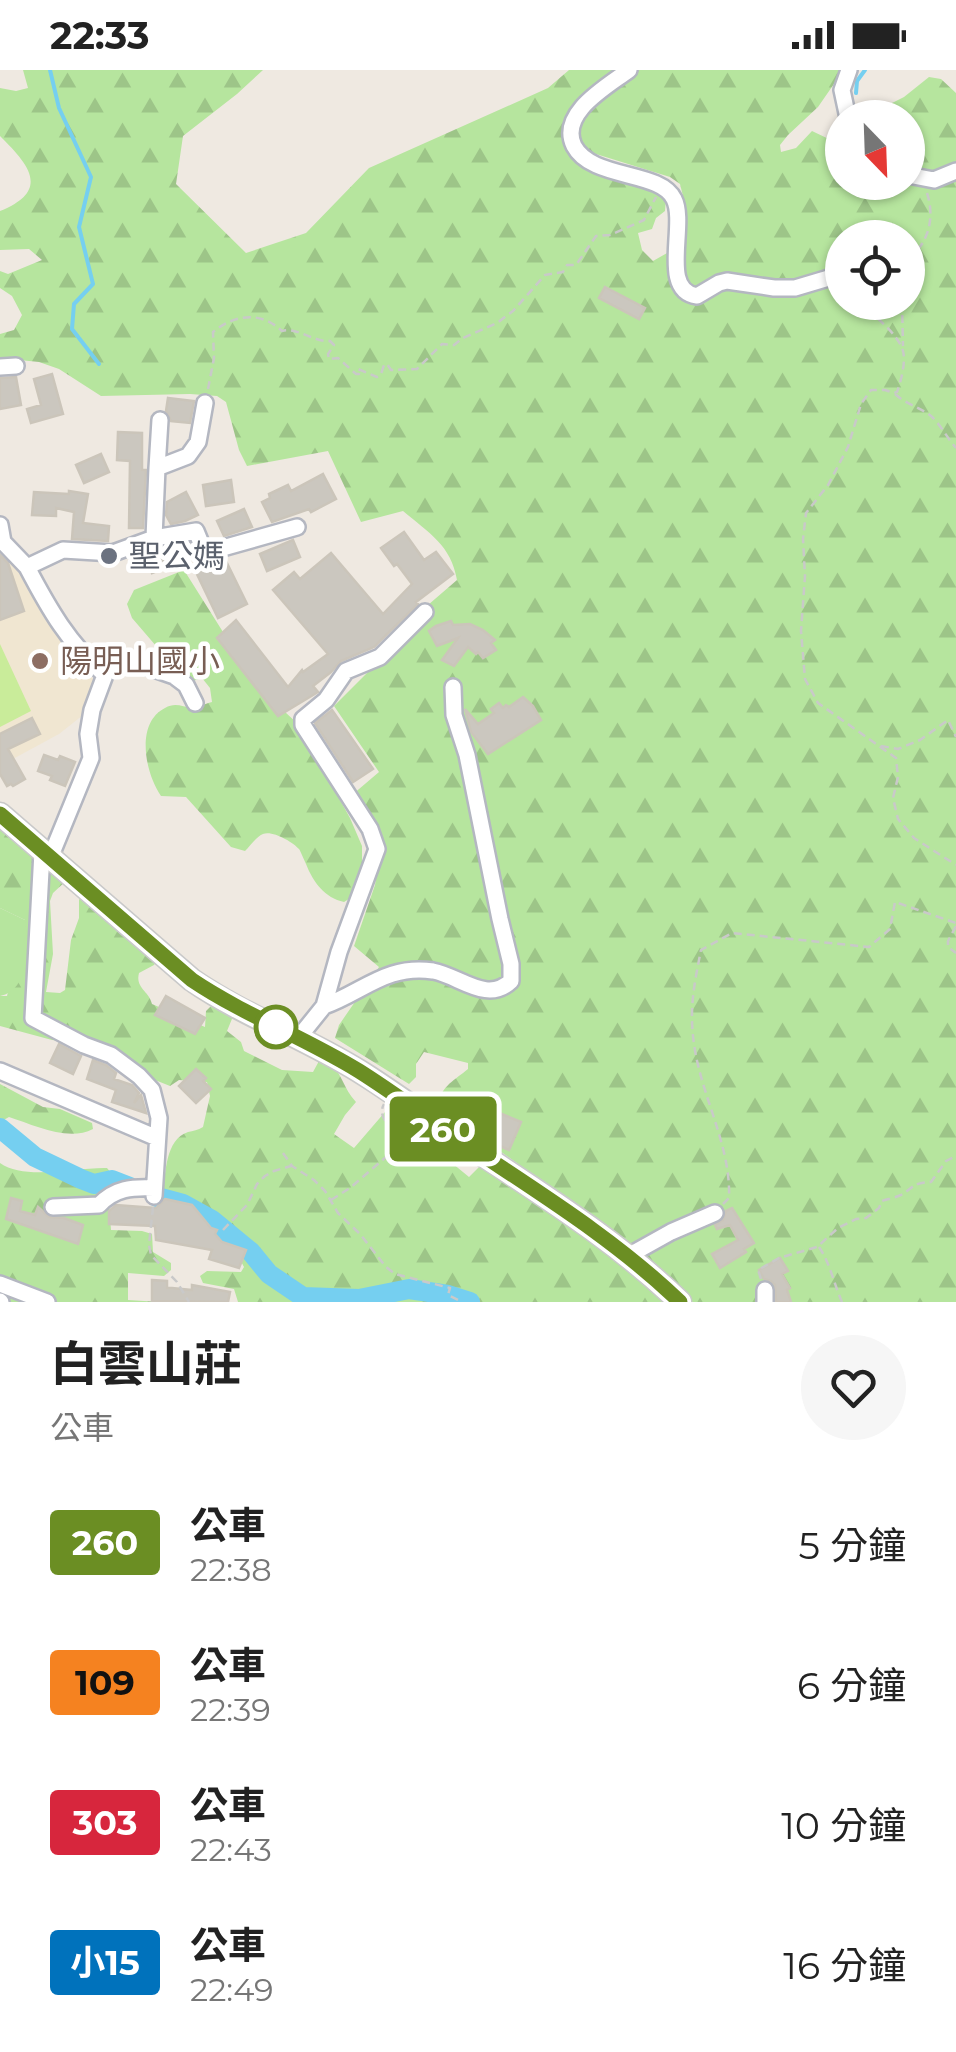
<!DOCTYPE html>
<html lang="zh-TW">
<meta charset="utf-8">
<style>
:root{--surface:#fff;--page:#f6f6f6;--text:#222;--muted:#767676}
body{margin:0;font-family:Montserrat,"Noto Sans TC",sans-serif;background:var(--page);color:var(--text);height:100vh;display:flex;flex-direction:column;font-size:38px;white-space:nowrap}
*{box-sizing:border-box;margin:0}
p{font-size:32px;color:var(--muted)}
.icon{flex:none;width:55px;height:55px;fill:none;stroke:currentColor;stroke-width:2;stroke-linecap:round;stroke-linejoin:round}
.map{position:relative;height:1232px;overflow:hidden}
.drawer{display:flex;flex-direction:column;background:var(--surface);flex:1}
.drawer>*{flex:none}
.badge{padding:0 20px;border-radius:8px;font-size:35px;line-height:65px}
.needle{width:65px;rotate:157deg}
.fabs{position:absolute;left:825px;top:30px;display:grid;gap:20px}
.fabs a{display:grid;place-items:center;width:100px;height:100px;border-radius:50%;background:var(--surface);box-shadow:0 2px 8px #0004;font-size:50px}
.map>.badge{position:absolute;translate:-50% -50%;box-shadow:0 0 0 5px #fff}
.round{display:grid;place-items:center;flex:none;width:105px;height:105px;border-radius:52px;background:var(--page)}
.head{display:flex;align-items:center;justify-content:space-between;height:170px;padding:0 50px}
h1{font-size:48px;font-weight:700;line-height:75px}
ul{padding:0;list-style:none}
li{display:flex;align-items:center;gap:30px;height:140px;padding:0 50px}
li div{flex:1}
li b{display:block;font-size:38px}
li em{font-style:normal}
li .badge{min-width:110px;font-weight:700;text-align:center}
.status{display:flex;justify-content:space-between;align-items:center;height:70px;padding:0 50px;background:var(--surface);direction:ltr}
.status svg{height:28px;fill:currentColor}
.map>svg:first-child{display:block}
.education{fill:#f0e6d1}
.forest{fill:url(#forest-firs);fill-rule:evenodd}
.garden{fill:#b6e59e}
.pitch{fill:#c9ec9a}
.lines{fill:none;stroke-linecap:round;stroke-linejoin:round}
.stream{stroke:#75cff0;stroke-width:4}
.river{stroke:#75cff0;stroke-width:20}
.building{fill:#cbc7bf;stroke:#cbc5ba;stroke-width:2.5}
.minor-casing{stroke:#b4b7c1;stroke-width:20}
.major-casing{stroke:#c9c9c9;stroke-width:25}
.path{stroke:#c9c9c9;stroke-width:2.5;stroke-dasharray:8 5;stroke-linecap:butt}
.minor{stroke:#fff;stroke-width:15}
.major{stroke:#f2d163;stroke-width:20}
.line-casing{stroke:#fff;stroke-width:22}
.line{stroke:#6b8e23;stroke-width:15}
.worship-dot{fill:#6b7280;stroke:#fff;stroke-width:4}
.education-dot{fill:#8d6e63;stroke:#fff;stroke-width:4}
.stop-dot{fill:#fff;stroke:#6b8e23;stroke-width:5}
.labels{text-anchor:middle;stroke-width:9;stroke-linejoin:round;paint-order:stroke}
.worship-label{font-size:32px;fill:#5b616d;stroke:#fff;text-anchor:start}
.education-label{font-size:32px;fill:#785e54;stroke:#fff;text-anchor:start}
</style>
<div class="status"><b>22:33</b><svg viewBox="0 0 49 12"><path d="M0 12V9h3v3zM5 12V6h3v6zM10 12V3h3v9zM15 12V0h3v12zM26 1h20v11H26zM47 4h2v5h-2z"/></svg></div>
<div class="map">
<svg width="956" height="1232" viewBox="0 0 956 1232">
<defs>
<pattern id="forest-firs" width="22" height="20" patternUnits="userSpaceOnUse" patternTransform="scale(2.5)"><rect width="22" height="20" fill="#b6e59e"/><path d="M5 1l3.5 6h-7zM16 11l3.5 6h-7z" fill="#9dc588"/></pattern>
</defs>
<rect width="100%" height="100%" fill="#efe9e1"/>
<!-- education -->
<path class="education" d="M 0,466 L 23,498 L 66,573 L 93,609 L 94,620 L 83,645 L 59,664 L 0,696 Z"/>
<!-- forest -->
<path class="forest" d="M 23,0 L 263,0 L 237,24 L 183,66 L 176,114 L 246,183 L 306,163 L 369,98 L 548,18 L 569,0 L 859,0 L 854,5 L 836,11 L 818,37 L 788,65 L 780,75 L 781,82 L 796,78 L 812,61 L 833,71 L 842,66 L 842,112 L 908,112 L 908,48 L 870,47 L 878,40 L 904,27 L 929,7 L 941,9 L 956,23 L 956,1232 L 692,1232 L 627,1172 L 440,1038 C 436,1019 455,1010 468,999 L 468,993 L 424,982 L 416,994 L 416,1007 L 409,1014 L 335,968 L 339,955 L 379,897 L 354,876 L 375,815 L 381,775 L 352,725 L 379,702 L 334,636 L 380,590 L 428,535 L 457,510 C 451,475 429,463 403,441 L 361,452 L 328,381 L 247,396 L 239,380 L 226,332 L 217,326 L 190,324 L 101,326 L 59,299 L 39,292 L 0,288 L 0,264 L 14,260 L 22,245 L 12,226 L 0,218 L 0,201 L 8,204 L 42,190 L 29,179 L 0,180 L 0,141 C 52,120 28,94 0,66 L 0,18 L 16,21 L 28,18 ZM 564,60 L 583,80 L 670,107 L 680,114 L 684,130 L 683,174 L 653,191 L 642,180 L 638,163 L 652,159 L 656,148 L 665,141 L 666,128 L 654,117 L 627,111 L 578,94 L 569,85 L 564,69 ZM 842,168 L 908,168 L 908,232 L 842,232 Z
M 184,500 L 223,562 L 217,568 L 278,646 L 285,642 L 298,654 L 350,748 L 362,776 L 362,797 L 352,827 L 344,832 C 325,828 313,812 306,794 C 305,792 300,780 299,779 C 293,772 272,760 263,764 C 257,766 250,776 245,781 L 231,777 L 186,727 L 161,726 C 145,703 135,653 165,638 C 177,631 184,639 196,637 C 202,636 207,633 212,632 L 210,618 L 202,608 L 190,612 L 181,605 L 132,548 L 127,534 L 134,520 Z
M 0,752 L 67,810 L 53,823 L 50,831 L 53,884 L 46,922 L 60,923 L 65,920 L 71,870 L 79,848 L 79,830 L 83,822 L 158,889 L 154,895 L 139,903 C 135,918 149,921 152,934 L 205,957 L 206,941 L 215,932 L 234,944 L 227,961 L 241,972 L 244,981 L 282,1000 L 313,1002 L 319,991 L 329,991 C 343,1005 343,1018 356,1032 L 345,1045 L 334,1064 L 354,1078 L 385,1042 L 390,1042 L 469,1107 L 482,1094 C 548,1136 608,1183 668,1232 L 238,1232 L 234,1219 L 203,1213 L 200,1206 L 207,1201 L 241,1202 L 244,1197 L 236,1182 L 175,1136 L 163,1121 C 166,1103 165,1070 188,1062 C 193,1061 198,1060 203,1057 L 210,1026 L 207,1012 L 179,1010 L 170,1016 L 145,1006 L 90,973 L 52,970 L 0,956 L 0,926 L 7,926 L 25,850 L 0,838 Z
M 0,1014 L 43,1037 L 60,1039 L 92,1053 L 93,1059 C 68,1072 34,1055 9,1047 L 0,1052 Z
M 0,1093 C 25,1111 77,1097 107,1098 L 120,1114 L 109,1135 L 111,1160 L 142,1161 L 152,1164 L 153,1182 L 171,1193 L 171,1200 L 164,1206 L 128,1203 L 128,1230 L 160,1232 L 162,1229 L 173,1232 L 0,1232 Z"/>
<!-- garden -->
<path class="garden" d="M 0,838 L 25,850 C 29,875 30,920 0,926 Z"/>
<!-- pitch -->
<path class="pitch" d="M 0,574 L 31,641 L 0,657 Z"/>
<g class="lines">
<!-- stream -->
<path class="stream" d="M 50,0 L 59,38 L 91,107 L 79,157 L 93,214 L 74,234 L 72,259 L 99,294
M 856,23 L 857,11 L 865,0"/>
<!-- river -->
<path class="river" d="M 0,1058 L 35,1087 L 81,1109 L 94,1114 L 112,1110 L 130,1117
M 157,1127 L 183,1134 L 212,1150 L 251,1182 L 269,1204 L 303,1227 L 359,1229 L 409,1219 L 448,1225 L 470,1232"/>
</g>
<!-- building -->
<path class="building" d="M 605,217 L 645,238 L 639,249 L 599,228 Z
M 52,304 L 63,344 L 31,353 L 27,339 L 41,335 L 34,309 Z
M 16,307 L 21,335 L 0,339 L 0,308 Z
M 168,328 L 194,331 L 190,353 L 171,351 L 166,341 Z
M 118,362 L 142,363 L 142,400 L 146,400 L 143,458 L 129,458 L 130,391 L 117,390 Z
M 101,384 L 109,402 L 84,413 L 76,395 Z
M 323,404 L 336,429 L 311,442 L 309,439 L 272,452 L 262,432 L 270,428 L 269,424 L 288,415 L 291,421 Z
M 231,410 L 234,432 L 206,436 L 203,415 Z
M 69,421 L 88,424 L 83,453 L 109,456 L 108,471 L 72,469 L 74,442 L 56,438 L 56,446 L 32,445 L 34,422 L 69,424 Z
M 186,422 L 198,445 L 185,451 L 171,454 L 166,445 L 167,432 Z
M 244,439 L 252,457 L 224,466 L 217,451 Z
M 404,462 L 424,490 L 436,482 L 453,504 L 416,532 L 418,534 L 374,577 L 341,591 L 331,602 L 313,616 L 318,622 L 278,646 L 217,568 L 236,550 L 288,617 L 302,600 L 303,602 L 328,584 L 273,520 L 294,502 L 300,509 L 331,483 L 383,544 L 412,514 L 397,494 L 394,496 L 381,478 Z
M 293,470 L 300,487 L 267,501 L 260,484 Z
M 171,477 L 177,493 L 152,503 L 145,483 Z
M 0,485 L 8,493 L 24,541 L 0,550 Z
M 225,489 L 247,534 L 218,548 L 196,502 Z
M 451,551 L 453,555 L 470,554 L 483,560 L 495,570 L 491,573 L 496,580 L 483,588 L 478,582 L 476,584 L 468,577 L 454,596 L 442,590 L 458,568 L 437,576 L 429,561 L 436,556 Z
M 523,627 L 533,636 L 541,650 L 488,684 L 471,662 L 465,639 L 478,654 L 494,643 L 491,639 L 499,633 L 503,638 L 506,635 L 509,637 Z
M 332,640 L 373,699 L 353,712 L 315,653 Z
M 32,648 L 40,664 L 8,679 L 25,709 L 13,716 L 11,714 L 7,716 L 0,704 L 0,664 Z
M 44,685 L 58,690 L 60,686 L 75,692 L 65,716 L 50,710 L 52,706 L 38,701 Z
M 166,926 L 205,948 L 195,964 L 155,945 Z
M 59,974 L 81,986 L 73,1004 L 50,993 Z
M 93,990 L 106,995 L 116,1003 L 114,1009 L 132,1015 L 139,1023 L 134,1033 L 141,1025 L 146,1043 L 112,1032 L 116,1020 L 87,1009 Z
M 196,999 L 206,1008 L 203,1011 L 211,1019 L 196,1033 L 179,1016 Z
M 497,1042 L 521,1052 L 509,1080 L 486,1070 Z
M 11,1128 L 22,1131 L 20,1141 L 35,1145 L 38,1137 L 49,1147 L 64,1148 L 83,1155 L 78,1174 L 6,1149 Z
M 165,1129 L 192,1135 L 211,1158 L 217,1160 L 215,1164 L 222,1172 L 246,1180 L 239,1198 L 209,1189 L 212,1180 L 156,1170 L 155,1156 L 109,1154 L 109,1141 L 116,1135 L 156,1138 Z
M 732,1138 L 754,1173 L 744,1179 L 746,1182 L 720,1198 L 712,1184 L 738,1170 L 730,1155 L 717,1159 L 715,1155 L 723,1150 L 726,1141 Z
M 780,1188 L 788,1201 L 782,1204 L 790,1218 L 787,1220 L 791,1232 L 776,1232 L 775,1215 L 771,1211 L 764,1209 L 759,1200 Z
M 152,1210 L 167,1211 L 167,1218 L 172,1218 L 192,1220 L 192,1215 L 230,1222 L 228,1232 L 152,1231 Z"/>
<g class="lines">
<!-- minor casing -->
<g class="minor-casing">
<path id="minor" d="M 629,0 C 608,16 558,43 574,76 C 592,110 660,100 674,129 C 687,154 659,221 697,226 L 719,213 L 727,211 L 774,218 L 795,218 L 842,204
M 848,48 L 842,20 L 849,0
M 908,105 L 934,110 L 956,101
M 0,297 L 16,296
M 157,398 L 160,350
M 0,455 L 3,472 L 27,497
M 154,468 L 157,398 L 188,386 L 198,372 L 205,333
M 105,605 L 117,586 L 174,606 L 186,615 L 195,633
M 42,782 L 33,948 L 84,975 L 111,985 L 139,1006 L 152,1020 L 159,1048 L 154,1126
M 50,788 L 91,688 L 88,664 L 92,640 L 105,605 C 69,574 49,539 27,497 L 63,480 L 113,483 L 154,468 L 196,461 L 205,483 L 297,457
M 324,936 C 363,922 387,894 433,901 C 460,906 487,934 511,911 L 511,894 L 500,849 L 467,685 L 454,645 L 453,617
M 299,967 L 324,936 L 339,882 L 377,779 L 370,759 L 303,655 L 303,649 L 326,630 L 346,601 L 380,587 L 425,542
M 0,1001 L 157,1068
M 53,1137 L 99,1135 C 115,1118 132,1117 154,1118
M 628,1186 L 671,1162 L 715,1143
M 0,1214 L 47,1232
M 765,1220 L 765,1232
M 0,1231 L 1,1232"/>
</g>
<!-- major casing -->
<g class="major-casing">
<path id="major" d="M 0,744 L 192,910 C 244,946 304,967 359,1001 C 395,1023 430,1050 466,1074 C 540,1123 616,1170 680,1232"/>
</g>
<!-- path -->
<path class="path" d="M 908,188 C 929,174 935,147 927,123
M 858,232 C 871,243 898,263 903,281 C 906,292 901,311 897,322 L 894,323 L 885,320 L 871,320 L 861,334 L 848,377 L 828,415 L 806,443 L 803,469 L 805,506 L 801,561 L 805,609 L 818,633 L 896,688 L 898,707 L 893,728 L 898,749 L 914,768 L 956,795
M 902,232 L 903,276
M 208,319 L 214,288 L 213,262 C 235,244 261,241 282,261 C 298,257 313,272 330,271 L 334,275 L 328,284 L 329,289 L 338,288 L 356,304 L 359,304 L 358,299 L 377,307 L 381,304 L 384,295 L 387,294 L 391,300 L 417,299 L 442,274 L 454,275 L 463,268 L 497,253 L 513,241 L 545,205 L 563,202 L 567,195 L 576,195 L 596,166 L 610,165 L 644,150 L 656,127
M 895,324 C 906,334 921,338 931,346 C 940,354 948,369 956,378
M 881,676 L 898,679 L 920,670 L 948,650 L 956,667
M 956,856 L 948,871 L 948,877 L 956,883
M 283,1083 L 292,1096 L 314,1110 L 325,1121 L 338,1143 L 360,1164 L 386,1197 L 395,1204 L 450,1218 L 448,1225 L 462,1232
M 331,1130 L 350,1118 L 400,1075 C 398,1059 375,1050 384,1034
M 723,1134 L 729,1128 C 731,1075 701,1026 694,974 C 689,939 694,915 701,880 L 732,863 L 869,877 L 890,859 L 895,832 L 956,853
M 153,1137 L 149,1175 L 151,1185 L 177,1212 L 189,1232
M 223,1160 L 247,1135 L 257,1114 L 265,1106 L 274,1101 L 291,1096
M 819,1177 C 830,1193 834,1214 842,1232
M 761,1209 L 758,1200 L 779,1188 L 817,1177 L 838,1158 L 856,1149 L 866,1148 L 879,1138 L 882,1131 C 888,1129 898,1127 903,1124 C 915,1115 915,1113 931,1112 L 946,1091 L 956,1086"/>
<!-- minor -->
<use href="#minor" class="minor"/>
<!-- major -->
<use href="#major" class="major"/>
</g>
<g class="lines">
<!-- line casing -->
<g class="line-casing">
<path id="line" d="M 0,744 L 192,910 C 244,945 304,967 359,1001 C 397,1025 434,1053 472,1078 C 544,1126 618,1172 680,1232"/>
</g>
<!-- line -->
<use href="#line" class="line"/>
</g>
<!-- markers -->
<circle class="worship-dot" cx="109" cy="486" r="10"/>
<circle class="education-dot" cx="40" cy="591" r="10"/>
<circle class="stop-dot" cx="276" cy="957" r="20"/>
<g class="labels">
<!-- worship labels -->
<g class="worship-label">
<text x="129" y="497">聖公媽</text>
</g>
<!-- education labels -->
<g class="education-label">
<text x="60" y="602">陽明山國小</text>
</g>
</g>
</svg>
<div class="fabs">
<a><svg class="needle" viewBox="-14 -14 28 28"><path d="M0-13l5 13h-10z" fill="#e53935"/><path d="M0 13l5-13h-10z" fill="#767676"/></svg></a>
<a><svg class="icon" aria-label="locate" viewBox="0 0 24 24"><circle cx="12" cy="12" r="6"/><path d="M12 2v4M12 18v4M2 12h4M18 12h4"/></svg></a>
</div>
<b class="badge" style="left:443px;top:1059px;background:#6b8e23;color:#fff">260</b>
</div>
<section class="drawer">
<div class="head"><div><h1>白雲山莊</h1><p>公車</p></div><a class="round"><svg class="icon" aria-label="heart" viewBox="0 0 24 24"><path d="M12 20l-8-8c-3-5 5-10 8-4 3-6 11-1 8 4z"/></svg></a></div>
<ul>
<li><span class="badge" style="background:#6b8e23;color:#fff">260</span><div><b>公車</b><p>22:38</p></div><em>5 分鐘</em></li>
<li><span class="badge" style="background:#f58220;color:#111">109</span><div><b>公車</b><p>22:39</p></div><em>6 分鐘</em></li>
<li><span class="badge" style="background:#d7263d;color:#fff">303</span><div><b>公車</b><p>22:43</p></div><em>10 分鐘</em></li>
<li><span class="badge" style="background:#0072bc;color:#fff">小15</span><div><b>公車</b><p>22:49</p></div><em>16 分鐘</em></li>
</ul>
</section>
